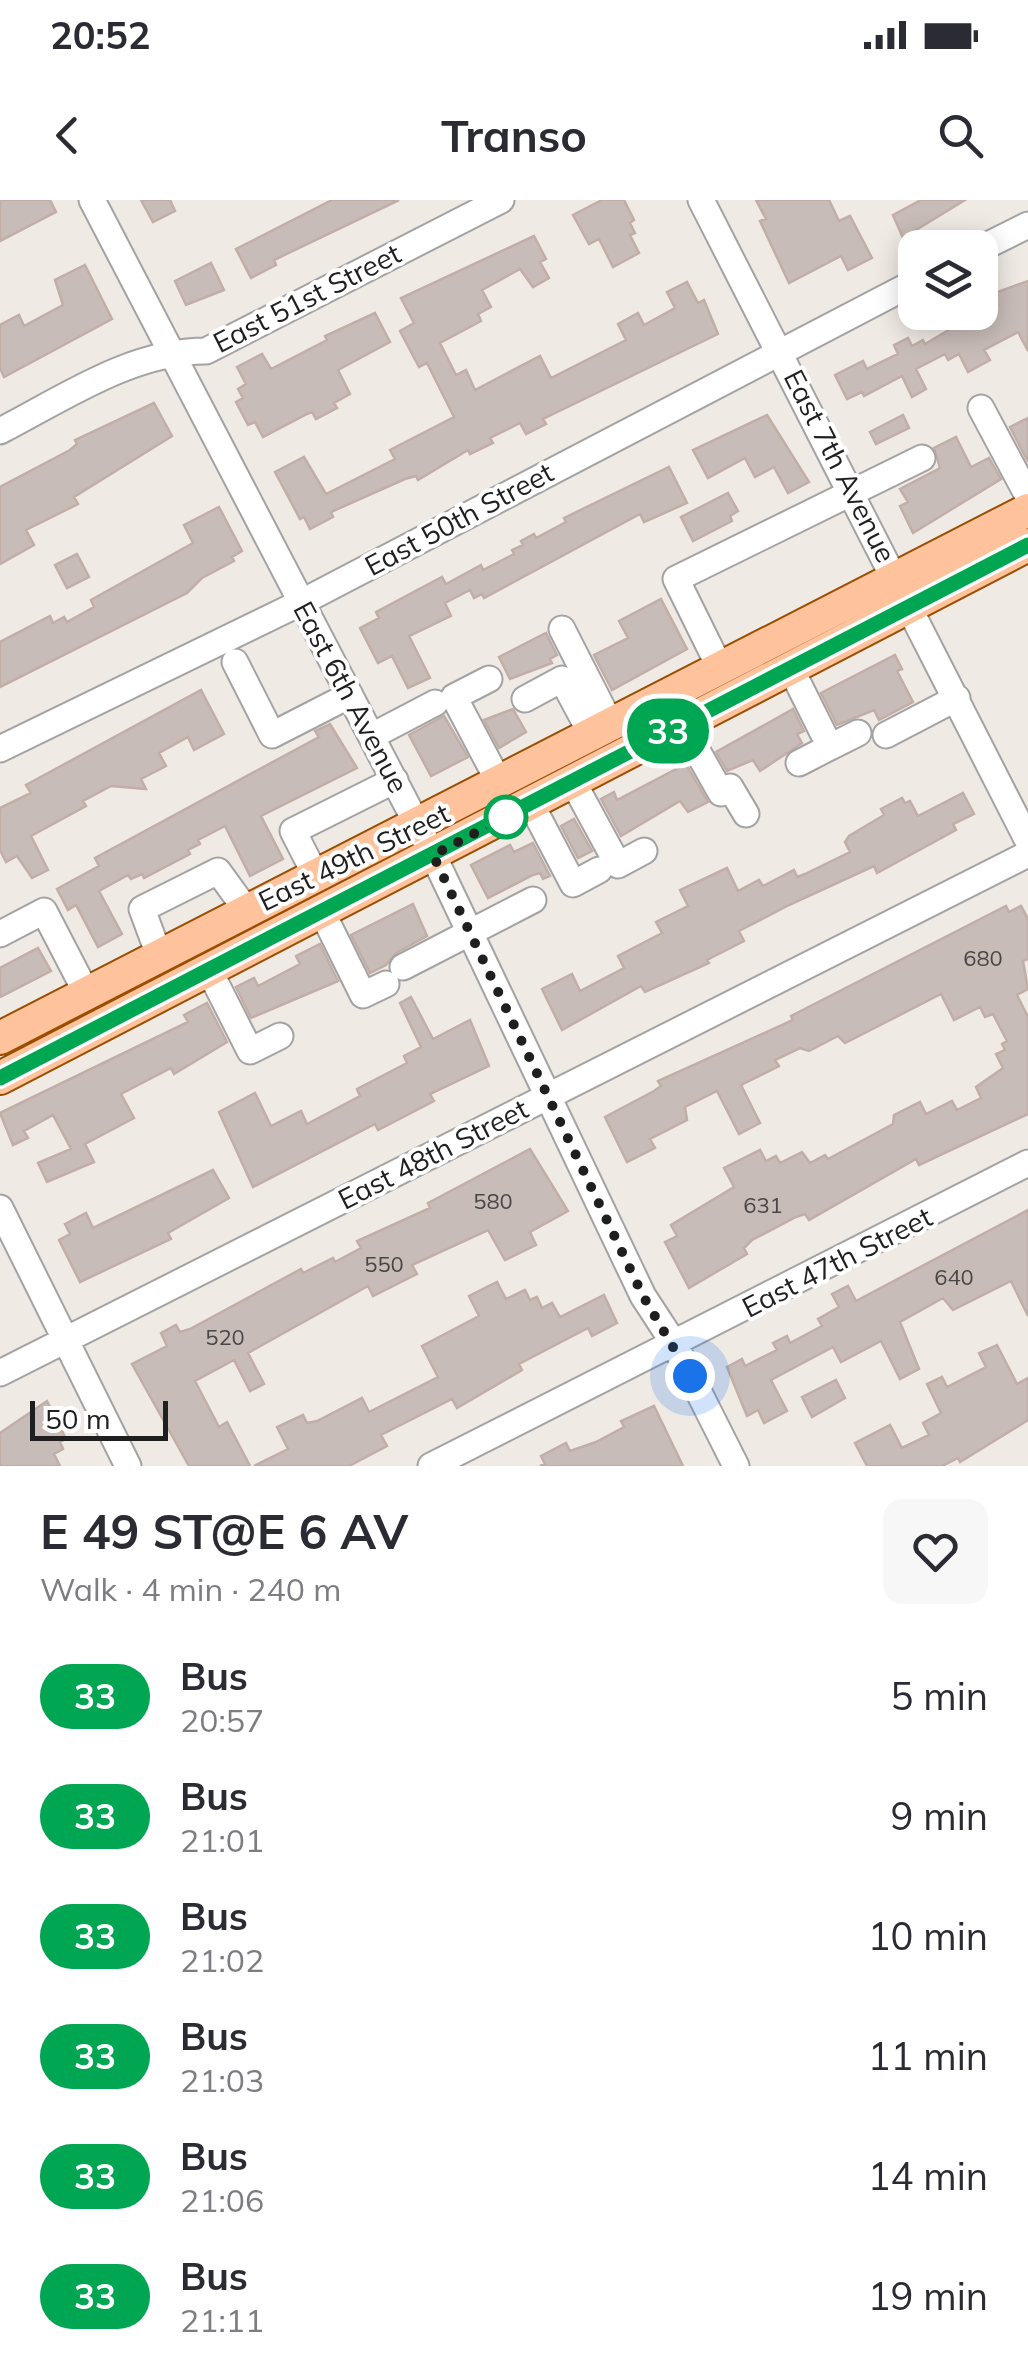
<!DOCTYPE html>
<meta charset="utf-8">
<style>
:root{--surface:#fff;--page:#f7f7f7;--text:#2b2b33;--muted:#7c7c81}
body{margin:0;font-family:Mulish,sans-serif;background:var(--page);color:var(--text);height:100vh;display:flex;flex-direction:column;font-size:38px;white-space:nowrap}
*{box-sizing:border-box;margin:0}
p{font-size:32px;color:var(--muted)}
.icon{flex:none;width:55px;height:55px;fill:none;stroke:currentColor;stroke-width:2;stroke-linecap:round;stroke-linejoin:round}
.map{position:relative;height:1266px;overflow:hidden}
.panel{display:flex;flex-direction:column;background:var(--surface);flex:1}
.panel>*{flex:none}
.badge{padding:0 20px;border-radius:32px;font-size:35px;line-height:65px}
.buttons{position:absolute;left:898px;top:30px;display:grid;gap:20px}
.buttons a{display:grid;place-items:center;width:100px;height:100px;border-radius:20px;background:var(--surface);box-shadow:0 5px 25px #0003;font-size:50px}
.scale{position:absolute;left:30px;bottom:25px;width:138px;box-sizing:border-box;padding-left:10px;border:5px solid #1f1f1f;border-top:0;font-size:28px;line-height:35px;white-space:nowrap;color:#1f1f1f;-webkit-text-stroke:8px #fff;paint-order:stroke}
.you{position:absolute;width:50px;height:50px;margin:-25px;border:8px solid #fff;border-radius:50%;background:#1a73e8;box-shadow:0 0 0 15px #1a73e833}
.map>.badge{position:absolute;translate:-50% -50%;box-shadow:0 0 0 5px #fff}
.round{display:grid;place-items:center;flex:none;width:105px;height:105px;border-radius:20px;background:var(--page)}
.overview{display:flex;align-items:center;justify-content:space-between;height:170px;padding:0 40px}
h1{font-size:48px;font-weight:700;line-height:75px}
ul{padding:0;list-style:none}
li{display:flex;align-items:center;gap:30px;height:120px;padding:0 40px}
li div{flex:1}
li b{display:block;font-size:38px}
li em{font-style:normal}
li .badge{min-width:110px;font-weight:700;text-align:center}
.status{display:flex;justify-content:space-between;align-items:center;height:70px;padding:0 50px;background:var(--surface);direction:ltr}
.status svg{height:28px;fill:currentColor}
header{display:flex;justify-content:space-between;align-items:center;height:130px;padding:0 40px;background:var(--surface);font-size:45px;font-weight:700}
.map>svg:first-child{display:block}
.building{fill:#c8bcb8;stroke:#c2aea7;stroke-width:2.5}
.lines{fill:none;stroke-linecap:round;stroke-linejoin:round}
.minor-casing{stroke:#a3a3a3;stroke-width:29}
.major-casing{stroke:#9a4e00;stroke-width:36}
.minor{stroke:#fff;stroke-width:25}
.major{stroke:#fec39c;stroke-width:32}
.line-casing{stroke:#fff;stroke-width:22}
.line{stroke:#00a651;stroke-width:15}
.walk{stroke:#1f1f1f;stroke-width:10;stroke-dasharray:0 18}
.stop-dot{fill:#fff;stroke:#00a651;stroke-width:5}
.labels{text-anchor:middle;stroke-width:8;stroke-linejoin:round;paint-order:stroke}
.number-label{font-size:22px;fill:#494645}
.street-label{font-size:28px;fill:#1f1f1f;stroke:#fff}
</style>
<div class="status"><b>20:52</b><svg viewBox="0 0 49 12"><path d="M0 12V9h3v3zM5 12V6h3v6zM10 12V3h3v9zM15 12V0h3v12zM26 1h20v11H26zM47 4h2v5h-2z"/></svg></div>
<header><svg class="icon" aria-label="back" viewBox="0 0 24 24"><path d="M15 5l-7 7 7 7"/></svg>Transo<svg class="icon" aria-label="search" viewBox="0 0 24 24"><circle cx="10" cy="10" r="6"/><path d="M15 15l6 6"/></svg></header>
<div class="map">
<svg width="1028" height="1266" viewBox="0 0 1028 1266">
<rect width="100%" height="100%" fill="#f0eae5"/>
<!-- building -->
<path class="building" d="M 0,0 L 50,0 L 56,12 L 0,41 Z
M 141,0 L 170,0 L 175,11 L 153,22 Z
M 332,0 L 399,0 L 274,60 L 276,65 L 251,78 L 236,49 Z
M 602,0 L 624,0 L 634,20 L 630,23 L 635,33 L 630,35 L 639,53 L 613,67 L 599,39 L 589,44 L 573,15 Z
M 756,0 L 829,0 L 839,21 L 850,16 L 872,58 L 848,70 L 841,56 L 789,83 L 760,21 L 766,19 Z
M 921,0 L 965,0 L 903,38 L 893,15 Z
M 534,36 L 546,59 L 540,62 L 549,78 L 533,87 L 520,69 L 482,90 L 491,107 L 478,114 L 481,121 L 440,143 L 456,175 L 466,170 L 475,190 L 540,156 L 551,178 L 626,140 L 618,124 L 638,113 L 644,125 L 675,108 L 667,92 L 687,82 L 698,103 L 704,100 L 718,134 L 543,219 L 546,224 L 526,234 L 520,223 L 490,238 L 493,243 L 470,254 L 468,250 L 418,280 L 416,276 L 405,279 L 331,312 L 333,317 L 310,329 L 304,317 L 300,319 L 275,272 L 304,257 L 326,294 L 395,259 L 390,250 L 454,217 L 427,163 L 419,167 L 400,131 L 414,123 L 401,98 Z
M 211,63 L 224,90 L 186,105 L 175,81 Z
M 85,65 L 112,119 L 4,177 L 0,168 L 0,125 L 19,115 L 24,126 L 63,105 L 55,80 Z
M 1028,81 L 1028,151 L 1018,132 L 984,150 L 990,160 L 968,172 L 959,154 L 948,160 L 945,154 L 916,169 L 926,189 L 912,197 L 902,176 L 864,196 L 862,192 L 847,199 L 835,175 L 863,161 L 867,169 L 898,154 L 894,145 L 908,138 L 912,146 L 923,140 L 925,144 L 964,121 L 960,112 L 989,112 L 981,98 Z
M 375,113 L 390,142 L 338,170 L 350,194 L 334,203 L 337,208 L 316,219 L 312,212 L 307,214 L 263,237 L 255,222 L 248,225 L 236,202 L 243,198 L 238,189 L 246,184 L 237,167 L 262,154 L 271,169 L 327,140 L 325,136 Z
M 154,203 L 172,236 L 74,297 L 78,304 L 26,330 L 34,345 L 0,364 L 0,287 L 70,250 L 77,244 L 75,240 Z
M 767,215 L 809,282 L 788,293 L 774,267 L 755,277 L 745,258 L 708,278 L 693,250 Z
M 903,215 L 909,228 L 876,244 L 870,232 Z
M 1028,218 L 1028,262 L 1010,227 Z
M 956,237 L 971,267 L 989,258 L 1001,279 L 913,333 L 900,306 L 908,302 L 900,289 L 940,268 L 934,248 Z
M 669,267 L 687,303 L 644,322 L 640,314 L 484,398 L 482,394 L 474,398 L 470,390 L 445,403 L 451,416 L 409,436 L 430,478 L 408,488 L 392,456 L 378,463 L 360,428 L 379,418 L 376,412 L 442,377 L 446,384 L 481,365 L 483,370 L 514,354 L 512,350 L 523,345 L 521,341 L 534,334 L 536,338 L 566,322 L 564,318 Z
M 728,293 L 738,311 L 730,316 L 732,321 L 693,341 L 681,317 Z
M 219,307 L 242,351 L 232,357 L 234,361 L 202,378 L 187,393 L 0,487 L 0,442 L 50,416 L 53,423 L 64,417 L 67,422 L 94,407 L 91,400 L 193,343 L 184,325 Z
M 77,354 L 89,377 L 67,388 L 55,365 Z
M 661,399 L 687,449 L 612,490 L 594,455 L 628,438 L 619,421 Z
M 546,433 L 557,455 L 550,459 L 552,463 L 510,479 L 499,457 Z
M 895,455 L 902,469 L 897,471 L 913,502 L 879,520 L 874,510 L 837,525 L 821,493 Z
M 201,490 L 224,534 L 194,550 L 188,537 L 159,553 L 166,566 L 141,579 L 146,589 L 111,586 L 83,601 L 86,606 L 31,636 L 48,670 L 32,678 L 17,656 L 6,662 L 0,650 L 0,608 L 31,593 L 26,585 Z
M 513,509 L 526,532 L 499,548 L 484,520 Z
M 793,509 L 804,531 L 797,534 L 802,543 L 760,571 L 753,560 L 727,571 L 716,552 Z
M 444,516 L 468,557 L 431,576 L 409,535 Z
M 330,524 L 357,568 L 261,616 L 283,659 L 250,676 L 225,626 L 198,640 L 200,644 L 188,650 L 190,654 L 144,678 L 142,674 L 131,679 L 128,675 L 99,691 L 122,734 L 98,747 L 76,705 L 68,710 L 57,689 L 99,666 L 95,658 L 319,537 L 315,531 Z
M 686,564 L 708,602 L 688,612 L 680,601 L 621,636 L 601,599 L 614,592 L 617,600 Z
M 963,593 L 974,614 L 953,624 L 956,630 L 877,673 L 874,666 L 789,705 L 739,731 L 744,741 L 707,760 L 709,763 L 645,792 L 641,786 L 562,830 L 542,789 L 572,774 L 580,791 L 624,768 L 618,756 L 662,733 L 656,722 L 688,706 L 680,690 L 727,668 L 738,691 L 759,680 L 763,686 L 794,670 L 797,677 L 805,674 L 850,652 L 845,642 L 849,636 L 884,615 L 881,609 L 902,598 L 905,603 L 910,601 L 918,616 Z
M 574,619 L 592,651 L 578,658 L 561,626 Z
M 533,643 L 550,676 L 543,679 L 540,673 L 533,675 L 488,698 L 471,665 L 510,645 L 514,652 Z
M 413,704 L 427,736 L 396,753 L 386,765 L 370,773 L 351,735 Z
M 1006,706 L 1009,712 L 1021,706 L 1028,719 L 1028,759 L 1023,761 L 1028,789 L 1017,795 L 1028,817 L 1028,914 L 919,965 L 916,959 L 809,1020 L 805,1014 L 796,1017 L 752,1040 L 744,1048 L 747,1054 L 689,1088 L 665,1042 L 677,1036 L 671,1025 L 734,987 L 724,968 L 760,950 L 766,961 L 776,956 L 780,963 L 802,952 L 810,963 L 825,955 L 828,959 L 893,924 L 894,915 L 920,902 L 926,914 L 952,901 L 957,910 L 981,898 L 976,887 L 1003,868 L 996,854 L 1005,850 L 1002,844 L 1007,841 L 993,814 L 985,817 L 980,807 L 954,820 L 941,794 L 845,843 L 838,836 L 809,851 L 800,848 L 775,860 L 779,866 L 741,885 L 760,923 L 739,934 L 717,891 L 685,907 L 687,920 L 650,939 L 655,948 L 627,962 L 605,917 L 654,891 L 661,886 L 658,881 L 793,820 L 791,816 Z
M 320,744 L 338,781 L 251,818 L 236,787 L 254,778 L 258,786 L 300,764 L 296,756 Z
M 38,748 L 51,771 L 0,797 L 0,768 Z
M 411,797 L 433,839 L 470,820 L 489,866 L 430,894 L 434,901 L 378,930 L 375,924 L 253,987 L 219,912 L 255,893 L 271,926 L 301,911 L 307,924 L 360,896 L 357,889 L 407,863 L 404,856 L 421,847 L 400,803 Z
M 207,803 L 227,842 L 174,874 L 171,868 L 121,894 L 134,918 L 85,944 L 94,962 L 47,982 L 38,963 L 71,949 L 53,915 L 24,931 L 28,938 L 13,945 L 0,913 L 188,822 L 184,815 Z
M 530,949 L 568,1011 L 530,1032 L 536,1045 L 505,1060 L 488,1030 L 412,1065 L 417,1074 L 373,1096 L 368,1086 L 248,1153 L 264,1184 L 250,1191 L 234,1160 L 195,1181 L 219,1227 L 227,1222 L 250,1266 L 189,1266 L 132,1164 L 167,1146 L 161,1133 L 176,1125 L 180,1132 L 190,1129 L 301,1069 L 303,1073 L 333,1058 L 335,1062 L 361,1048 L 357,1041 L 430,1008 L 428,1003 Z
M 213,970 L 229,998 L 168,1033 L 171,1039 L 80,1082 L 59,1040 L 70,1034 L 65,1024 L 86,1013 L 93,1028 Z
M 1028,1010 L 1028,1116 L 1011,1081 L 953,1110 L 943,1098 L 900,1122 L 919,1169 L 900,1179 L 881,1141 L 841,1162 L 833,1147 L 771,1180 L 787,1211 L 764,1223 L 758,1210 L 747,1216 L 727,1167 L 742,1159 L 745,1166 L 777,1150 L 773,1143 L 787,1136 L 790,1143 L 822,1126 L 818,1119 L 839,1107 L 832,1094 L 848,1086 L 856,1101 Z
M 497,1082 L 506,1099 L 525,1090 L 530,1100 L 537,1097 L 542,1108 L 552,1103 L 560,1117 L 604,1095 L 617,1123 L 592,1136 L 588,1128 L 519,1164 L 522,1170 L 457,1208 L 452,1199 L 381,1235 L 387,1246 L 349,1266 L 254,1266 L 288,1249 L 277,1227 L 303,1215 L 307,1223 L 317,1221 L 362,1198 L 369,1212 L 438,1177 L 422,1146 L 479,1116 L 469,1096 Z
M 997,1145 L 1017,1184 L 1028,1178 L 1028,1220 L 960,1262 L 958,1258 L 942,1266 L 867,1266 L 855,1243 L 890,1225 L 902,1248 L 929,1235 L 923,1223 L 941,1213 L 927,1184 L 942,1177 L 947,1187 L 986,1167 L 979,1153 Z
M 836,1180 L 845,1198 L 812,1217 L 802,1197 Z
M 47,1201 L 66,1239 L 60,1242 L 63,1249 L 54,1254 L 60,1266 L 0,1266 L 0,1233 Z
M 654,1206 L 683,1266 L 540,1266 L 545,1264 L 541,1256 L 566,1243 L 570,1251 L 596,1242 L 624,1227 L 621,1221 Z"/>
<g class="lines">
<!-- minor casing -->
<g class="minor-casing">
<path id="minor" d="M 92,0 L 433,655 L 643,1096 L 675,1145 L 736,1266
M 701,0 L 1028,641
M 980,49 L 1028,25
M 981,208 L 1028,296
M 0,231 C 64,198 132,151 206,151 L 501,0
M 562,429 L 612,527
M 235,462 L 272,535 L 350,495
M 790,467 L 830,547 L 858,533
M 721,470 L 676,379 L 922,258
M 489,479 L 454,497 L 500,584
M 525,499 L 562,479 L 593,537
M 682,524 L 721,593 L 730,587 L 746,614
M 886,535 L 957,498
M 372,536 L 435,503
M 0,549 L 302,402 L 915,82
M 799,563 L 830,547
M 573,582 L 618,665 L 644,651
M 531,604 L 573,684 L 599,670
M 317,678 L 293,631 L 395,580
M 322,712 L 363,795 L 386,784
M 0,734 L 44,711 L 87,794
M 159,755 L 142,709 L 218,671 L 247,711
M 403,767 L 533,700
M 209,770 L 250,851 L 280,836
M 0,1008 L 128,1266
M 0,1173 L 1028,654
M 431,1266 L 1028,963"/>
</g>
<!-- major casing -->
<g class="major-casing">
<path id="major" d="M 0,838 L 1028,310
M 0,878 L 1028,345"/>
</g>
<!-- minor -->
<use href="#minor" class="minor"/>
<!-- major -->
<use href="#major" class="major"/>
</g>
<g class="lines">
<!-- line casing -->
<g class="line-casing">
<path id="line" d="M 0,878 L 1028,345"/>
</g>
<!-- line -->
<use href="#line" class="line"/>
<!-- walk -->
<path class="walk" d="M 506,617 L 433,655 L 643,1096 L 690,1176"/>
</g>
<!-- markers -->
<circle class="stop-dot" cx="506" cy="617" r="20"/>
<g class="labels">
<!-- number labels -->
<g class="number-label">
<text x="983" y="766">680</text>
<text x="493" y="1009">580</text>
<text x="763" y="1013">631</text>
<text x="384" y="1072">550</text>
<text x="954" y="1085">640</text>
<text x="225" y="1145">520</text>
</g>
<!-- street labels -->
<g class="street-label">
<text transform="translate(307 98) rotate(-27)" y="10">East 51st Street</text>
<text transform="translate(840 266) rotate(63)" y="10">East 7th Avenue</text>
<text transform="translate(459 319) rotate(-28)" y="10">East 50th Street</text>
<text transform="translate(351 497) rotate(62)" y="10">East 6th Avenue</text>
<text transform="translate(354 657) rotate(-26)" y="10">East 49th Street</text>
<text transform="translate(433 954) rotate(-27)" y="10">East 48th Street</text>
<text transform="translate(837 1062) rotate(-27)" y="10">East 47th Street</text>
</g>
</g>
</svg>
<div class="buttons">
<a><svg class="icon" aria-label="layers" viewBox="0 0 24 24"><path d="M12 4l9 5-9 5-9-5zM3 14l9 5 9-5"/></svg></a>
</div>
<div class="scale">50 m</div>
<div class="you" style="left:690px;top:1176px"></div>
<b class="badge" style="left:668px;top:531px;background:#00a651;color:#fff">33</b>
</div>
<section class="panel">
<div class="overview"><div><h1>E 49 ST@E 6 AV</h1><p>Walk · 4 min · 240 m</p></div><a class="round"><svg class="icon" aria-label="heart" viewBox="0 0 24 24"><path d="M12 20l-8-8c-3-5 5-10 8-4 3-6 11-1 8 4z"/></svg></a></div>
<ul>
<li><span class="badge" style="background:#00a651;color:#fff">33</span><div><b>Bus</b><p>20:57</p></div><em>5 min</em></li>
<li><span class="badge" style="background:#00a651;color:#fff">33</span><div><b>Bus</b><p>21:01</p></div><em>9 min</em></li>
<li><span class="badge" style="background:#00a651;color:#fff">33</span><div><b>Bus</b><p>21:02</p></div><em>10 min</em></li>
<li><span class="badge" style="background:#00a651;color:#fff">33</span><div><b>Bus</b><p>21:03</p></div><em>11 min</em></li>
<li><span class="badge" style="background:#00a651;color:#fff">33</span><div><b>Bus</b><p>21:06</p></div><em>14 min</em></li>
<li><span class="badge" style="background:#00a651;color:#fff">33</span><div><b>Bus</b><p>21:11</p></div><em>19 min</em></li>
</ul>
</section>
